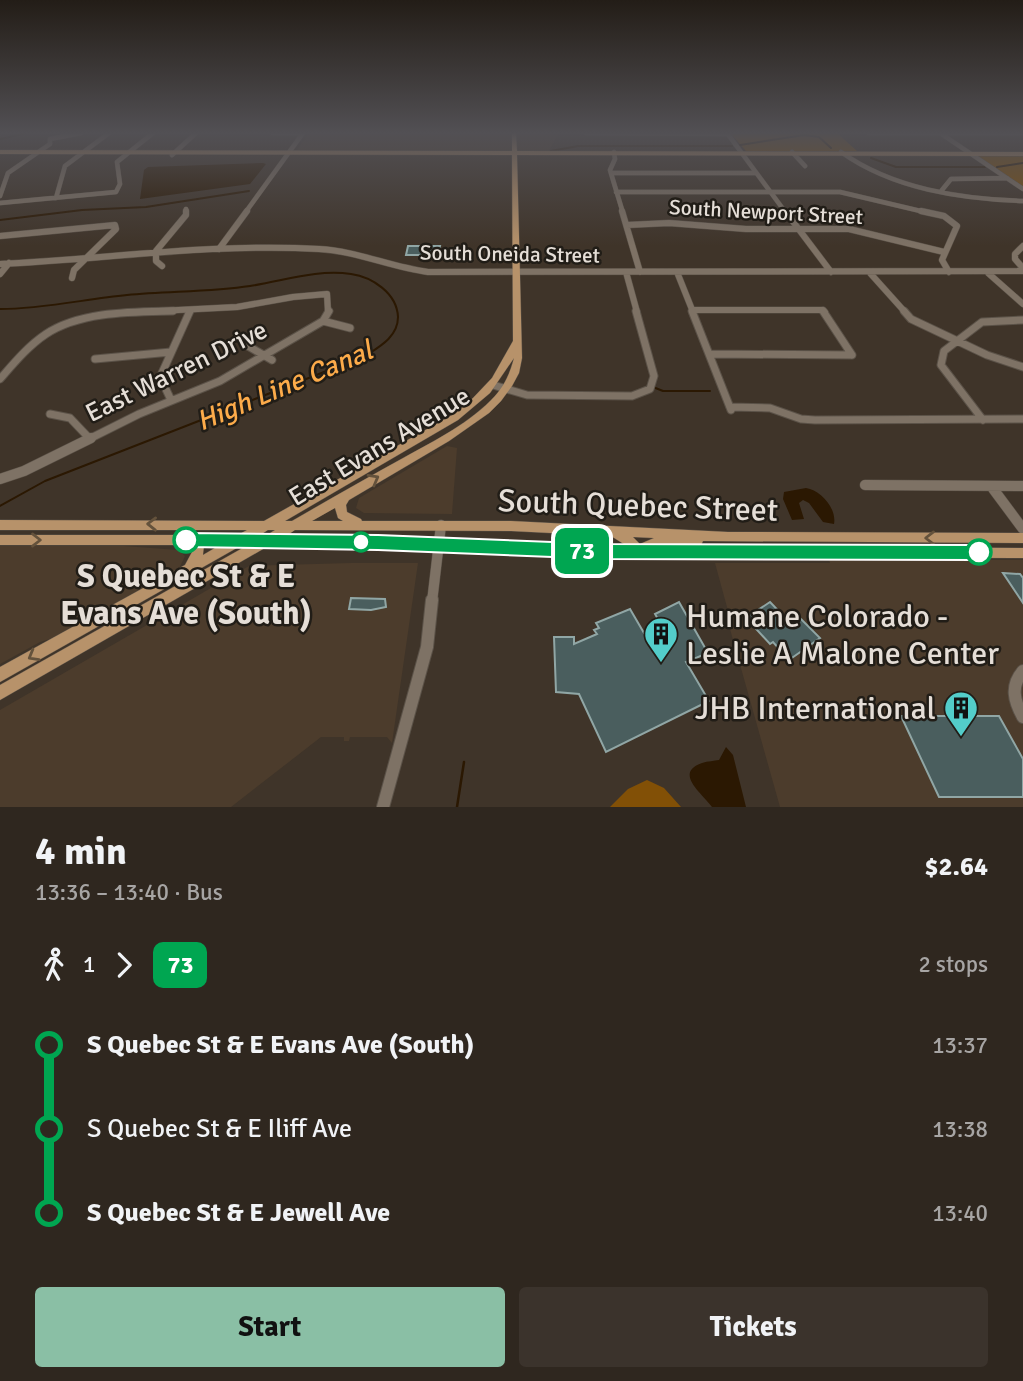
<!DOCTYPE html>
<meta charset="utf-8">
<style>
:root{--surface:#2f271f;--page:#3b332c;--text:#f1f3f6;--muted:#a7a5a4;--accent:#8abfa5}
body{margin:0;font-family:Signika,sans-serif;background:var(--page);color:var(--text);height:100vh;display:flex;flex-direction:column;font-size:26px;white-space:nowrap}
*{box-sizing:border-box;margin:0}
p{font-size:23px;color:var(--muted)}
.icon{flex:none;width:38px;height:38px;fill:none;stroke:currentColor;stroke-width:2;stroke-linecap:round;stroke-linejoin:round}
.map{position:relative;height:807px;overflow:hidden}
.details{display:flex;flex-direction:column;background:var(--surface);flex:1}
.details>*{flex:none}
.badge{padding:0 14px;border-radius:10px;font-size:24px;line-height:46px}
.map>.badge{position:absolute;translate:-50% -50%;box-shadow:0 0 0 4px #fff}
.legs{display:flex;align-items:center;gap:10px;height:77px;padding:0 35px;font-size:23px}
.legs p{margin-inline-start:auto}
.head{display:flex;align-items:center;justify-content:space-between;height:119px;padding:0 35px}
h1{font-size:38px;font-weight:800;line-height:52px}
.cta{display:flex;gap:14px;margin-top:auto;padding:14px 35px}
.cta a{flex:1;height:80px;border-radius:7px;background:var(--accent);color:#111;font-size:28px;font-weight:800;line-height:80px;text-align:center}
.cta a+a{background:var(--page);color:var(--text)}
ul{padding:0 35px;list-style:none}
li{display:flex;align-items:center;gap:24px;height:84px;font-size:26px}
li i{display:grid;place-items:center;width:10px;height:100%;margin:0 9px;background:currentColor}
li i::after{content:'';width:18px;height:18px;margin:-9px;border:5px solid;border-radius:50%;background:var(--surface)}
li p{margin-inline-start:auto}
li:first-child i{background:linear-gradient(#0000 50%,currentColor 0)}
li:last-child i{background:linear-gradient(currentColor 50%,#0000 0)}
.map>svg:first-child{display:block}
.built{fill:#4c3c2c}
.green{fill:#825006}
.water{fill:#2b1802}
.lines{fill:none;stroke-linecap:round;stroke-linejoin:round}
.stream-far1{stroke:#2b1802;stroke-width:2}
.stream{stroke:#2b1802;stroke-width:2.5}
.building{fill:#4a5e5e;stroke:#90a6a5;stroke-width:2}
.minor-far4-casing{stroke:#5b5248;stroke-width:5}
.minor-far3-casing{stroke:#5b5248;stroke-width:7}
.minor-far2-casing{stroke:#5b5248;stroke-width:9}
.minor-far1-casing{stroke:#5b5248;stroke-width:11}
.minor-casing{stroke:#5b5248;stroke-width:14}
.major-casing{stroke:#5b5248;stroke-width:1}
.minor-far4{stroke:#7e7265;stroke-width:4.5}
.minor-far3{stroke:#7e7265;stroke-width:6}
.minor-far2{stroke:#7e7265;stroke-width:7}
.minor-far1{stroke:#7e7265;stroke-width:10}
.minor{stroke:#7e7265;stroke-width:12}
.major{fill:#b7926a;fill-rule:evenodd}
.oneway{stroke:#64523c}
.line-1{fill:#00a651;stroke:#fff;stroke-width:2}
.stop-1-dot{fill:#fff;stroke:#00a651;stroke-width:3.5}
.labels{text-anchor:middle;stroke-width:5;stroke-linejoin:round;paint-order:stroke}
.far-street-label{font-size:21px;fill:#e5ded7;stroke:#211d17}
.street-label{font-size:26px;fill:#e5ded7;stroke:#211d17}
.water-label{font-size:28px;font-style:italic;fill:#fcab4a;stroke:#211d17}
.near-street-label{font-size:32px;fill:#e5ded7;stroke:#211d17}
.near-stop-label{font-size:32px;font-weight:bold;fill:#e5ded7;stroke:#211d17}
.near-poi-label{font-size:32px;fill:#e5ded7;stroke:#211d17;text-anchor:start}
</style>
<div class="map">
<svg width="1023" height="807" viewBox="0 0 1023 807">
<rect width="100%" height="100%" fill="#3f3429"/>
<!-- built -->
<path class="built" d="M 309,133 L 559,133 L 549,151 L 297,150 Z
M 447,446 L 457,448 L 452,514 L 364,513 L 356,508 L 359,498 Z
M 0,546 L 124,546 L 178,550 L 185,556 L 179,569 L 53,638 L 40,642 L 0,664 Z
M 829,560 L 1023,560 L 1023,807 L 780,807 L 730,629 L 733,629 L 715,563 L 830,563 Z
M 351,563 L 418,563 L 392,743 L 387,737 L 350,737 L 349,741 L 344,741 L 344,737 L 321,737 L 231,807 L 0,807 L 0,710 L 249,566 Z"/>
<!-- green -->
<path class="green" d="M 837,133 L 857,151 L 746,151 L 731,134 Z
M 977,156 L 1023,156 L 1023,187 Z
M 647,780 L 664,788 L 681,807 L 610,807 L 628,789 Z"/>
<!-- water -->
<path class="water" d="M 263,163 L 266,164 L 250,184 L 140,199 L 144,170 L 148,167 Z
M 806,488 C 821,490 837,509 834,524 L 823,522 L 809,503 L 803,500 L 799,503 L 804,519 L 792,520 L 783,499 L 784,492 Z
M 726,747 L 733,755 L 746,807 L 712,807 C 703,794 673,773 702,763 C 708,761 714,761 719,760 Z"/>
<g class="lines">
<!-- stream-far1 -->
<path class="stream-far1" d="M 0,139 L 27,133
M 740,145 L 804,135 L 819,137 L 831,148
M 551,151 L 578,146 L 732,146
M 871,158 L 896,167 L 985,167
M 997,167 L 1023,163
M 0,220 L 82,210 L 146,207 L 249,191
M 0,309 C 43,309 85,299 127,295 C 168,291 210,292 250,286 C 284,281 316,269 351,274 C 372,277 397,293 398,317 C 398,337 379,347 365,356 L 45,481 L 0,506
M 653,387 L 663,391 L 710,391"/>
<!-- stream -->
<path class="stream" d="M 457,807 L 464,762"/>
</g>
<!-- building -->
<path class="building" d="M 408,246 L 440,246 L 438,255 L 406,255 Z
M 1003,573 L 1020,574 L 1023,578 L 1023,603 Z
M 351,598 L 385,599 L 386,607 L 371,610 L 349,609 Z
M 679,602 L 708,653 L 686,662 L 709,701 L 606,752 L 579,694 L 556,692 L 554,637 L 574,637 L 574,644 L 597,634 L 594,630 L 599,628 L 596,623 L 630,609 L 644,633 L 647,632 L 650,636 L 664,630 L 655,614 Z
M 770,602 L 789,622 L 798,616 L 820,638 L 789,660 L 773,642 L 770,644 L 746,618 Z
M 901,716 L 999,716 L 1023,759 L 1023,797 L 939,797 Z"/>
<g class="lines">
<!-- minor-far4 casing -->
<g class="minor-far4-casing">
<path id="minor-far4" d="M 273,133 L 303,133
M 586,133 L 728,134
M 727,133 L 786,213
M 869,133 L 1023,133
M 943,135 L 1023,189
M 614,152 L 615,159 L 610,170 L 623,213
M 792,152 L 805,166
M 841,152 C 893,189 961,199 1023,201
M 172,155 L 196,133
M 611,173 L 756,173
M 942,190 L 951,179 L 1007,178
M 616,192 L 840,192 L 929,213
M 0,196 L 8,173 L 50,144 L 50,139 L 81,133
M 56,198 L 65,166 L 109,133
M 0,203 L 116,192 L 120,184 L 117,162 L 153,133
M 186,209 L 186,213
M 245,213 L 303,133"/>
</g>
<!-- minor-far3 casing -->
<g class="minor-far3-casing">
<path id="minor-far3" d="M 622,211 L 640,272
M 785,211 L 831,272
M 921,211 L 944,216 L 957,226 L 942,260 L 949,272
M 627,225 L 669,223 L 746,229 L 849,229 L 944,252
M 0,236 L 115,225 L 116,229 L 74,270 L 72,278
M 1023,246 L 1015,254 L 1015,259 L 1023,268
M 219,249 L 247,211
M 0,264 C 107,259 212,243 319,249 C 357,251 390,267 428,272 L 1023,271
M 162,266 L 156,261 L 156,251 L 186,215 L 186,211
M 626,272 L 637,312
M 677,272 L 693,312
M 870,273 L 905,312
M 988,273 L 1023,304
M 0,274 L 9,263
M 692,310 L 823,310 L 825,312
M 139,312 L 237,307 L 293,297 L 327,294 L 328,312"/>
</g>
<!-- minor-far2 casing -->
<g class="minor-far2-casing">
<path id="minor-far2" d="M 692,311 L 731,410
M 823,311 L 852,355
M 904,311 L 911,319 L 987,355 L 1023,367
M 323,321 L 350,328
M 248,346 L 272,360
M 709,354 L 852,355
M 95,359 L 171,352
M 0,379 C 14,363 28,346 46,334 C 81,311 133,312 173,311
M 493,385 L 527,395 L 632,396 L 650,389 L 654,376 L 636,311
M 171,400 L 163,383 L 162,373 L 190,311
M 730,407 L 770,408 L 801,419 L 815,420 L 1023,419
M 50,414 L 70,418 L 90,439
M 983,420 L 941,365 L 944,351 L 982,322 L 1023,320
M 87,440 L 139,414 L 220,381 L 323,321 L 329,311"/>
</g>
<!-- minor-far1 casing -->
<g class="minor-far1-casing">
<path id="minor-far1" d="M 0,479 L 24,471 L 91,438
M 865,485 L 1023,486
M 991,486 L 1023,529
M 432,602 L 441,525"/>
</g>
<!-- minor casing -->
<g class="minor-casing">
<path id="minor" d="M 1023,671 C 1010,686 1014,701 1023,717
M 383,807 L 427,647 L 432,600"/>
</g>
<!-- major casing -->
<g class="major-casing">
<path id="major" d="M 512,133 L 516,133 L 517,151 L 1023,152 L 1023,156 L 517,155 L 522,358 L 519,373 L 512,386 L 501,401 L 489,413 L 449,441 L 349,500 L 346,505 L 347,512 L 361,519 L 362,521 L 511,521 L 728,532 L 1023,533 L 1023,543 L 703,541 L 701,545 L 693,546 L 1023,548 L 1023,558 L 640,557 L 270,545 L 0,700 L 0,685 L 248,545 L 242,545 L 0,682 L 0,667 L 185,565 L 192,552 L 192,545 L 0,545 L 0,535 L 238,535 L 247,530 L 0,530 L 0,520 L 264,521 L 452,415 L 473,398 L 492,378 L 513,341 L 512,155 L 0,154 L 0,150 L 512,151 ZM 514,358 C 510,373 505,385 495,396 C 470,423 436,440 405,457 C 367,478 330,499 292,521 L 285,521 L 458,420 L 490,393 ZM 335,508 L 338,518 L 343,521 L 312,521 ZM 268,530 L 275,530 L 267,535 L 260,535 ZM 295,530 L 511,531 L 611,536 L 627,546 L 286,536 ZM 633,537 L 654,538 L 640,544 ZM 204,545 L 220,545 L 203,555 Z"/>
</g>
<!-- minor-far4 -->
<use href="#minor-far4" class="minor-far4"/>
<!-- minor-far3 -->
<use href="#minor-far3" class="minor-far3"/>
<!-- minor-far2 -->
<use href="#minor-far2" class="minor-far2"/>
<!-- minor-far1 -->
<use href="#minor-far1" class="minor-far1"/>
<!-- minor -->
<use href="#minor" class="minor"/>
<!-- major -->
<use href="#major" class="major"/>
</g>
<!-- one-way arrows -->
<defs><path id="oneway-chevron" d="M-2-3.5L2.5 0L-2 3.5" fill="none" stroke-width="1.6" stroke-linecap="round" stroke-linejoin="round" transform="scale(1.75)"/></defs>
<g class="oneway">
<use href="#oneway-chevron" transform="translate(374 479) rotate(-29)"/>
<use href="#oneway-chevron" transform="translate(152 524) rotate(-179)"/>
<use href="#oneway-chevron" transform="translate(930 538) rotate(-180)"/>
<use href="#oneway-chevron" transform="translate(36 540)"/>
<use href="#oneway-chevron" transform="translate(33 656) rotate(150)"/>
</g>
<!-- sky -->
<linearGradient id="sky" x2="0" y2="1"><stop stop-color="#231d17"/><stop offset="0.54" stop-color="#525054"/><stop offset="1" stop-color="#525054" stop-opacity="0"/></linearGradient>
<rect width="1023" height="246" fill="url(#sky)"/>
<!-- line-1 -->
<path class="line-1" d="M 186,533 L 378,535 L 603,544 L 979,545 L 985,547 L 987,552 L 985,558 L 979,560 L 603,559 L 378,550 L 186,547 L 180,545 L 178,540 L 180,535 Z"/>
<!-- icons -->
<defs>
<g id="building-pin" transform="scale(1.75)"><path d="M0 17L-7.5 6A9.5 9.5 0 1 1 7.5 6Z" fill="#53cdca" stroke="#211d17"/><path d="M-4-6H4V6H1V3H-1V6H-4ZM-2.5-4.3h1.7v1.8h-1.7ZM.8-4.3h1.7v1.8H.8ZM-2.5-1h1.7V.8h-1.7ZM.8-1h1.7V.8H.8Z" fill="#111"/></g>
</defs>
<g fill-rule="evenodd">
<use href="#building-pin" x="661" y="634"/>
<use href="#building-pin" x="961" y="708"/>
</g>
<!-- markers -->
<g class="stop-1-dot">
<circle cx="186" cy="540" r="12"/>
<circle cx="361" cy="542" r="9"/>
<circle cx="979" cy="552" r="12"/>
</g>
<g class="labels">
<!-- far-street labels -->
<g class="far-street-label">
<text transform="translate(766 212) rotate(3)" y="7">South Newport Street</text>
<text transform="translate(510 254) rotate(1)" y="7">South Oneida Street</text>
</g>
<!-- street labels -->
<g class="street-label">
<text transform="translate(176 371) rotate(-26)" y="9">East Warren Drive</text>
<text transform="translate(379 446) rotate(-31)" y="9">East Evans Avenue</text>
</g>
<!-- water labels -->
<g class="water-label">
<text transform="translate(284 385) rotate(-23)" y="10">High Line Canal</text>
</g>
<!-- near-street labels -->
<g class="near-street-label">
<text transform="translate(638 505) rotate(2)" y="11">South Quebec Street</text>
</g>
<!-- near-stop labels -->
<g class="near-stop-label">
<text x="186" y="587">S Quebec St &amp; E<tspan x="186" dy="37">Evans Ave (South)</tspan></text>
</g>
<!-- near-poi labels -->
<g class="near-poi-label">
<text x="686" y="627">Humane Colorado -<tspan x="686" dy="37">Leslie A Malone Center</tspan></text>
<text x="936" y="719" text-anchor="end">JHB International</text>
</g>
</g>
</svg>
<b class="badge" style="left:582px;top:551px;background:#00a651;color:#fff">73</b>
</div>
<section class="details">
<div class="head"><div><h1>4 min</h1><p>13:36 – 13:40 · Bus</p></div><b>$2.64</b></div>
<div class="legs"><svg class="icon" aria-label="walk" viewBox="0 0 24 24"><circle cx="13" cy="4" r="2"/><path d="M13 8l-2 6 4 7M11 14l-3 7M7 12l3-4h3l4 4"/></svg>1<svg class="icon" aria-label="forward" viewBox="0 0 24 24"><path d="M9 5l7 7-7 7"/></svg><b class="badge" style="background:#00a651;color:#fff">73</b><p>2 stops</p></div>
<ul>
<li><i style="color:#00a651"></i><b>S Quebec St &amp; E Evans Ave (South)</b><p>13:37</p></li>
<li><i style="color:#00a651"></i><span>S Quebec St &amp; E Iliff Ave</span><p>13:38</p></li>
<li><i style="color:#00a651"></i><b>S Quebec St &amp; E Jewell Ave</b><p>13:40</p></li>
</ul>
<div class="cta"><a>Start</a><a>Tickets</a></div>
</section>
